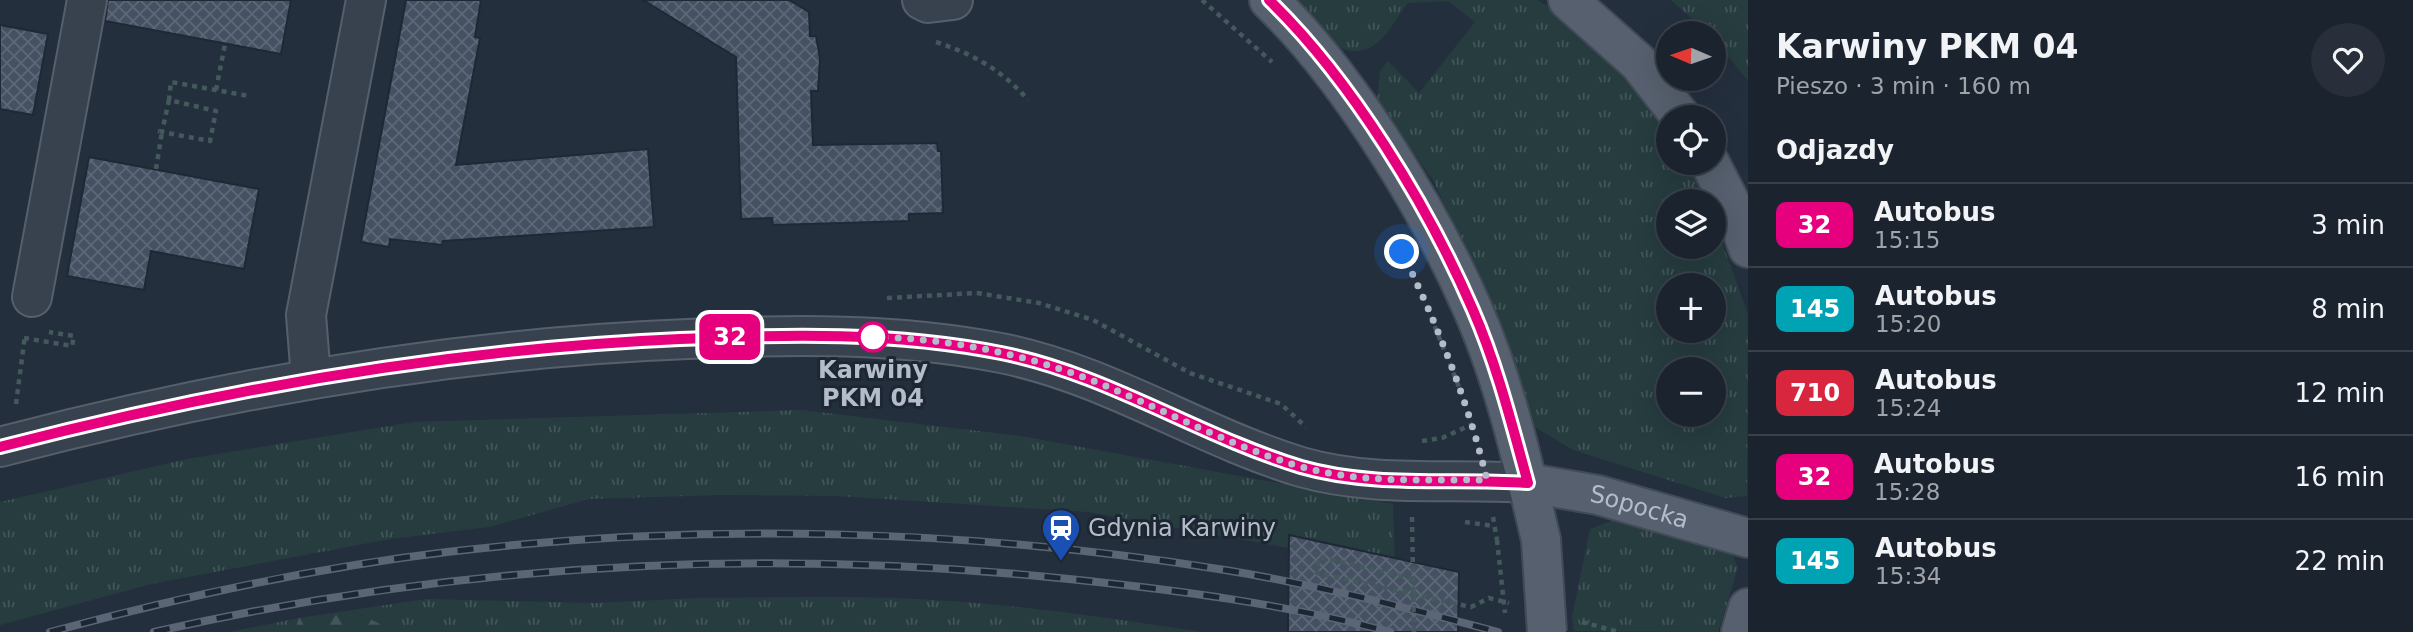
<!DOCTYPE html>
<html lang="pl">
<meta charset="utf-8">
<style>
:root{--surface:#1b232e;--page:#282f3a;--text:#f1f3f6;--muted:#a0a4aa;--line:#39404a}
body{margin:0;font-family:"DejaVu Sans",sans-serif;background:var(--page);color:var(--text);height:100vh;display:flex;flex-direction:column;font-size:26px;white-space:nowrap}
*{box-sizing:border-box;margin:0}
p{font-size:23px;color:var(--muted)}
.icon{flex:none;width:38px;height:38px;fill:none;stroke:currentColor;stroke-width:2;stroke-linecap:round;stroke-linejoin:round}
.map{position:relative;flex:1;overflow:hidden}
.side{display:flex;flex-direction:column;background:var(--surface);width:665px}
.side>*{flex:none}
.badge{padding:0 14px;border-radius:10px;font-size:24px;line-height:46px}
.needle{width:46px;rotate:272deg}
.fabs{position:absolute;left:1656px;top:21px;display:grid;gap:14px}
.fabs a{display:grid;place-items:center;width:70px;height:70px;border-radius:50%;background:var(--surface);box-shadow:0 7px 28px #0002,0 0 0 2px var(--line);font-size:35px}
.you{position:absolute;width:35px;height:35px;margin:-18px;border:5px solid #fff;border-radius:50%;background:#1a73e8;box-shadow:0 0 0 10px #1a73e833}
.map>.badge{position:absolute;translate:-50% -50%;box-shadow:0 0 0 4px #fff}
h2{padding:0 28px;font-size:26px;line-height:63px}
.round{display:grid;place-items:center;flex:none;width:74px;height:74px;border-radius:37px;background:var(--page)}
.overview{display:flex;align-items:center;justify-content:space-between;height:119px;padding:0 28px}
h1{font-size:33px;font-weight:800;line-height:52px}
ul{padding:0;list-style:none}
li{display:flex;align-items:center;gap:21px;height:84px;padding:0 28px;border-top:2px solid var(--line)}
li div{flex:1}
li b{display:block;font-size:26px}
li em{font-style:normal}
li .badge{min-width:77px;font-weight:700;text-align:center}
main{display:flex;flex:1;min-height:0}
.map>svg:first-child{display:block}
.grass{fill:url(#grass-tufts);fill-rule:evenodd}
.forest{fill:url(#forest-firs)}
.building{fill:url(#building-cross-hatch);stroke:#1f2835;stroke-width:2}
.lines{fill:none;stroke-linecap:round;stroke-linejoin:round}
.minor-casing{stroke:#565f6c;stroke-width:42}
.major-casing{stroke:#414a57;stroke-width:42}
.path{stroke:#44595c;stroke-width:4.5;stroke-dasharray:5 5;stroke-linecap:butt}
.minor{stroke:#38414e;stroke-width:38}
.major{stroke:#56606e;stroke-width:38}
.rail-casing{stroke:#5a6575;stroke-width:8}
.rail{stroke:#1d2633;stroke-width:5;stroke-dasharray:16;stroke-linecap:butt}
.major-bridge-casing{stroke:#414a57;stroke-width:42;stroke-linecap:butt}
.path-bridge{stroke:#44595c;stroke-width:4.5;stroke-dasharray:5 5;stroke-linecap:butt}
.major-bridge{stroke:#56606e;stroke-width:38}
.line-casing{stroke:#fff;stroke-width:16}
.line{stroke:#e6007e;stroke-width:10}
.walk{stroke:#b4bcc9;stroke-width:7;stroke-dasharray:0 12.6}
.stop-dot{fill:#fff;stroke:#e6007e;stroke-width:3.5}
.labels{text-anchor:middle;stroke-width:6;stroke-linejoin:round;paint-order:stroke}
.stop-label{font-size:24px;font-weight:bold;fill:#b4bcc9;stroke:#1d2633}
.street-label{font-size:24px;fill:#b4bcc9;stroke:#1d2633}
.poi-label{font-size:24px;fill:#b4bcc9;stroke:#1d2633;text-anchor:start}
</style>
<main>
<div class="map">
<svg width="1748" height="632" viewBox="0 0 1748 632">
<defs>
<pattern id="grass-tufts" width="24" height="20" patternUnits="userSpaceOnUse" patternTransform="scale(1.75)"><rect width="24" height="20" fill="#263c3f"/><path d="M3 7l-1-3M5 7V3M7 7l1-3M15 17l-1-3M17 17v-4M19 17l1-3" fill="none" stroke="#435659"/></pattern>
<pattern id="forest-firs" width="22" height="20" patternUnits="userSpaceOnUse" patternTransform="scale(1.75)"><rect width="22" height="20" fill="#263c3f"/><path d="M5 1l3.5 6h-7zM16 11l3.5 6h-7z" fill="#435659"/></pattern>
<pattern id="building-cross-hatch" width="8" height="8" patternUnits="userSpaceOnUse" patternTransform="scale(1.75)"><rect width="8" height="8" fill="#455162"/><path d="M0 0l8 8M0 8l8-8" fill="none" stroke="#5d6877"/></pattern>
</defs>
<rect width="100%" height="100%" fill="#242f3e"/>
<!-- grass -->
<path class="grass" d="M 1295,0 L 1537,0 L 1576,23 L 1634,86 L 1668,134 L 1668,163 L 1688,163 L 1706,201 L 1668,201 L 1668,247 L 1713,247 L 1713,218 L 1748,314 L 1747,496 L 1726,498 L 1573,450 L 1535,427 L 1467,255 L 1433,180 L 1377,102 L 1380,71 L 1388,61 L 1419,93 L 1475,22 L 1448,1 L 1408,3 C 1398,15 1386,39 1373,46 C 1338,66 1314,22 1295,0 ZM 1668,285 L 1713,285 L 1713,331 L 1668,331 ZM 1668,369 L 1713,369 L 1713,415 L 1668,415 Z
M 1671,0 L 1748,0 L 1748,81 L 1713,38 L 1713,33 L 1708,33 Z
M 801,410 L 1021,436 L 1393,504 L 1395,567 L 1088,512 L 838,496 L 720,495 L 589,499 L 489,527 L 390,539 L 151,584 L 0,625 L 0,502 L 187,459 L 414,422 Z
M 1619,518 L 1720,549 L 1733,556 L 1738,568 L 1718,632 L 1574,631 L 1572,617 L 1590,529 Z
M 698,598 C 762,598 826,596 890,598 C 994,601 1098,616 1202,632 L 388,632 L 382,625 L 352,610 L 426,599 L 596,603 Z
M 299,618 L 294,632 L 229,632 Z"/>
<!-- forest -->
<path class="forest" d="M 352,610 L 382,625 L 388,632 L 294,632 L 299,618 Z"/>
<!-- building -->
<path class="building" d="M 108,0 L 291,0 L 281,54 L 105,21 Z
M 406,0 L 481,0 L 475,37 L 480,38 L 456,165 L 648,149 L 654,227 L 443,241 L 442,245 L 390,239 L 389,247 L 361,242 Z
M 643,0 L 789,0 L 809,12 L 810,36 L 816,36 L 820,58 L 818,91 L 811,91 L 813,145 L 937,143 L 938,151 L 941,151 L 943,213 L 909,214 L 909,221 L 773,225 L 772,218 L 741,219 L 736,57 Z
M 0,25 L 48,34 L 33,115 L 0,109 Z
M 89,157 L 259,189 L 244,269 L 151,251 L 144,290 L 67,276 Z
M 1289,535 L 1459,572 L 1458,632 L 1288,632 Z"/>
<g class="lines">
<!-- minor casing -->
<g class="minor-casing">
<path id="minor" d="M 922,0 L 928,3 L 953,0
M 32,297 L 87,0
M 311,378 L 306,315 L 366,0
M 0,447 C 225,388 455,348 688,339 C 793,334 897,333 1001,353 C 1107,374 1199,436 1301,467 C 1374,488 1453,478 1528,483"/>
</g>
<!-- major casing -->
<g class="major-casing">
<g id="major">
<path d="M 1269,0 C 1349,77 1429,209 1473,310 C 1505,383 1523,463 1541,540"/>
<path d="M 1568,0 L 1639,63 L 1681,117"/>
<path d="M 1710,163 L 1737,216 L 1748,248"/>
<path id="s1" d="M 1528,483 L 1598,495 L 1748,538"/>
<path d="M 1741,632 L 1748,608"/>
</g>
</g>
<!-- path -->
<path class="path" d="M 1202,0 L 1272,62
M 936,42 C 973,54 1002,70 1028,100
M 216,90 L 225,44
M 169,100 L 162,132 L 210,141 L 216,111 L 169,100 L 171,82 L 249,96
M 156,169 L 162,132 L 158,131
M 887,298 L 977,293 L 1039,303 L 1093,320 L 1190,373 L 1281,404 L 1306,427
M 1431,317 L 1459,387
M 24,338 L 72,346 L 74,336 L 49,332
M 16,404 L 25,335
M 1422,441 L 1442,438 L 1473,424
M 1493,517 L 1497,540
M 1465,522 L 1494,526
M 1413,579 L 1319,557 L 1317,573 L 1471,607 L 1489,598 L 1509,603
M 1582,622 L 1619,632
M 1316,632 L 1317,632"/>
<!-- minor -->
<use href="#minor" class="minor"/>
<!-- major -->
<use href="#major" class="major"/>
<!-- rail casing -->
<g class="rail-casing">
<path id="rail" d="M 50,632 C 180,597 312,568 447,552 C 704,522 970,529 1225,570 C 1317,585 1409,608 1498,632
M 154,632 C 454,564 763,547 1069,579 C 1177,590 1285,604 1390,632"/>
</g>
<!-- rail -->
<use href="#rail" class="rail"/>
<!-- major-bridge casing -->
<g class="major-bridge-casing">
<path id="major-bridge" d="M 1541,540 L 1547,632"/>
</g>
<!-- path-bridge -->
<path class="path-bridge" d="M 1412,517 L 1414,632
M 1497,540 L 1505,613"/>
<!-- major-bridge -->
<use href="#major-bridge" class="major-bridge"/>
</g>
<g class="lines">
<!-- line casing -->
<g class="line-casing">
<path id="line" d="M 0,447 C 223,389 450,349 680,339 C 788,334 895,332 1001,353 C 1107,374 1199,436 1301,467 C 1374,488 1453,478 1528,483 C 1512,425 1497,365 1473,310 C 1428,206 1351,79 1269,0"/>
</g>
<!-- line -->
<use href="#line" class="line"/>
<!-- walk -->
<path class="walk" d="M 873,337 C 944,338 1020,353 1086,378 C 1158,406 1228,446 1302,467 C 1363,484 1425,479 1487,480 C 1468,401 1437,324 1402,252"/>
</g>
<!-- icons -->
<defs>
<g id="station-pin" transform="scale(2.0125)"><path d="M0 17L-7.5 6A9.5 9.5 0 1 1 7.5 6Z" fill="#1a4fb4" stroke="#1d2633"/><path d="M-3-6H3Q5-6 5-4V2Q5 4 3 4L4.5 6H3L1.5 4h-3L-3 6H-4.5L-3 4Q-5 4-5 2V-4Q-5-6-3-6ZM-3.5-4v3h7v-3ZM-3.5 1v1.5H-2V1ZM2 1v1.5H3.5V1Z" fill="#fff"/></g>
</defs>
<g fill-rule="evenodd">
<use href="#station-pin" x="1061" y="528"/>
</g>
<!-- markers -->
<circle class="stop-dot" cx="873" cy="337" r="14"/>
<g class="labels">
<!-- stop labels -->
<g class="stop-label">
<text x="873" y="378">Karwiny<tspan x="873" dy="28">PKM 04</tspan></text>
</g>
<!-- street labels -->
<g class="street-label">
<text dy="8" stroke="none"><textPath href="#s1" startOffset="114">Sopocka</textPath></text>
</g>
<!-- poi labels -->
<g class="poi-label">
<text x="1088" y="536">Gdynia Karwiny</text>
</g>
</g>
</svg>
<div class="fabs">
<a><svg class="needle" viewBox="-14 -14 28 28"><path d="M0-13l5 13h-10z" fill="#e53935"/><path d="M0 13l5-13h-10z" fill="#a0a4aa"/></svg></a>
<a><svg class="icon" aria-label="locate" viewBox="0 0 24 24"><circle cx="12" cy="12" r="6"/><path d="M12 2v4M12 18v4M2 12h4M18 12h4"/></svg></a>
<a><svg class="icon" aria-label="layers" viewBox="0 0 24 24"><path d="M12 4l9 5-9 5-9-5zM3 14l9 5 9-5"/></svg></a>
<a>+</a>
<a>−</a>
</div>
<div class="you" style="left:1402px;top:252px"></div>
<b class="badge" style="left:730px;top:337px;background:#e6007e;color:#fff">32</b>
</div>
<section class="side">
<div class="overview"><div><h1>Karwiny PKM 04</h1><p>Pieszo · 3 min · 160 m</p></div><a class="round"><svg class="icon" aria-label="heart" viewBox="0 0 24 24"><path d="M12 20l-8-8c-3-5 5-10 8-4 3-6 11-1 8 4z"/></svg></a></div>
<h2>Odjazdy</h2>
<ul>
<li><span class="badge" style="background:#e6007e;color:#fff">32</span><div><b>Autobus</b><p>15:15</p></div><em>3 min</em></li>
<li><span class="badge" style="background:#00a3b4;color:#fff">145</span><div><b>Autobus</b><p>15:20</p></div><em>8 min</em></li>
<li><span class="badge" style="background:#d7263d;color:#fff">710</span><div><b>Autobus</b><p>15:24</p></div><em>12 min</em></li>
<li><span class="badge" style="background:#e6007e;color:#fff">32</span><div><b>Autobus</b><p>15:28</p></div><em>16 min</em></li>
<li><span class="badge" style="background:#00a3b4;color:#fff">145</span><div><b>Autobus</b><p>15:34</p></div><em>22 min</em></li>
</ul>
</section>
</main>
